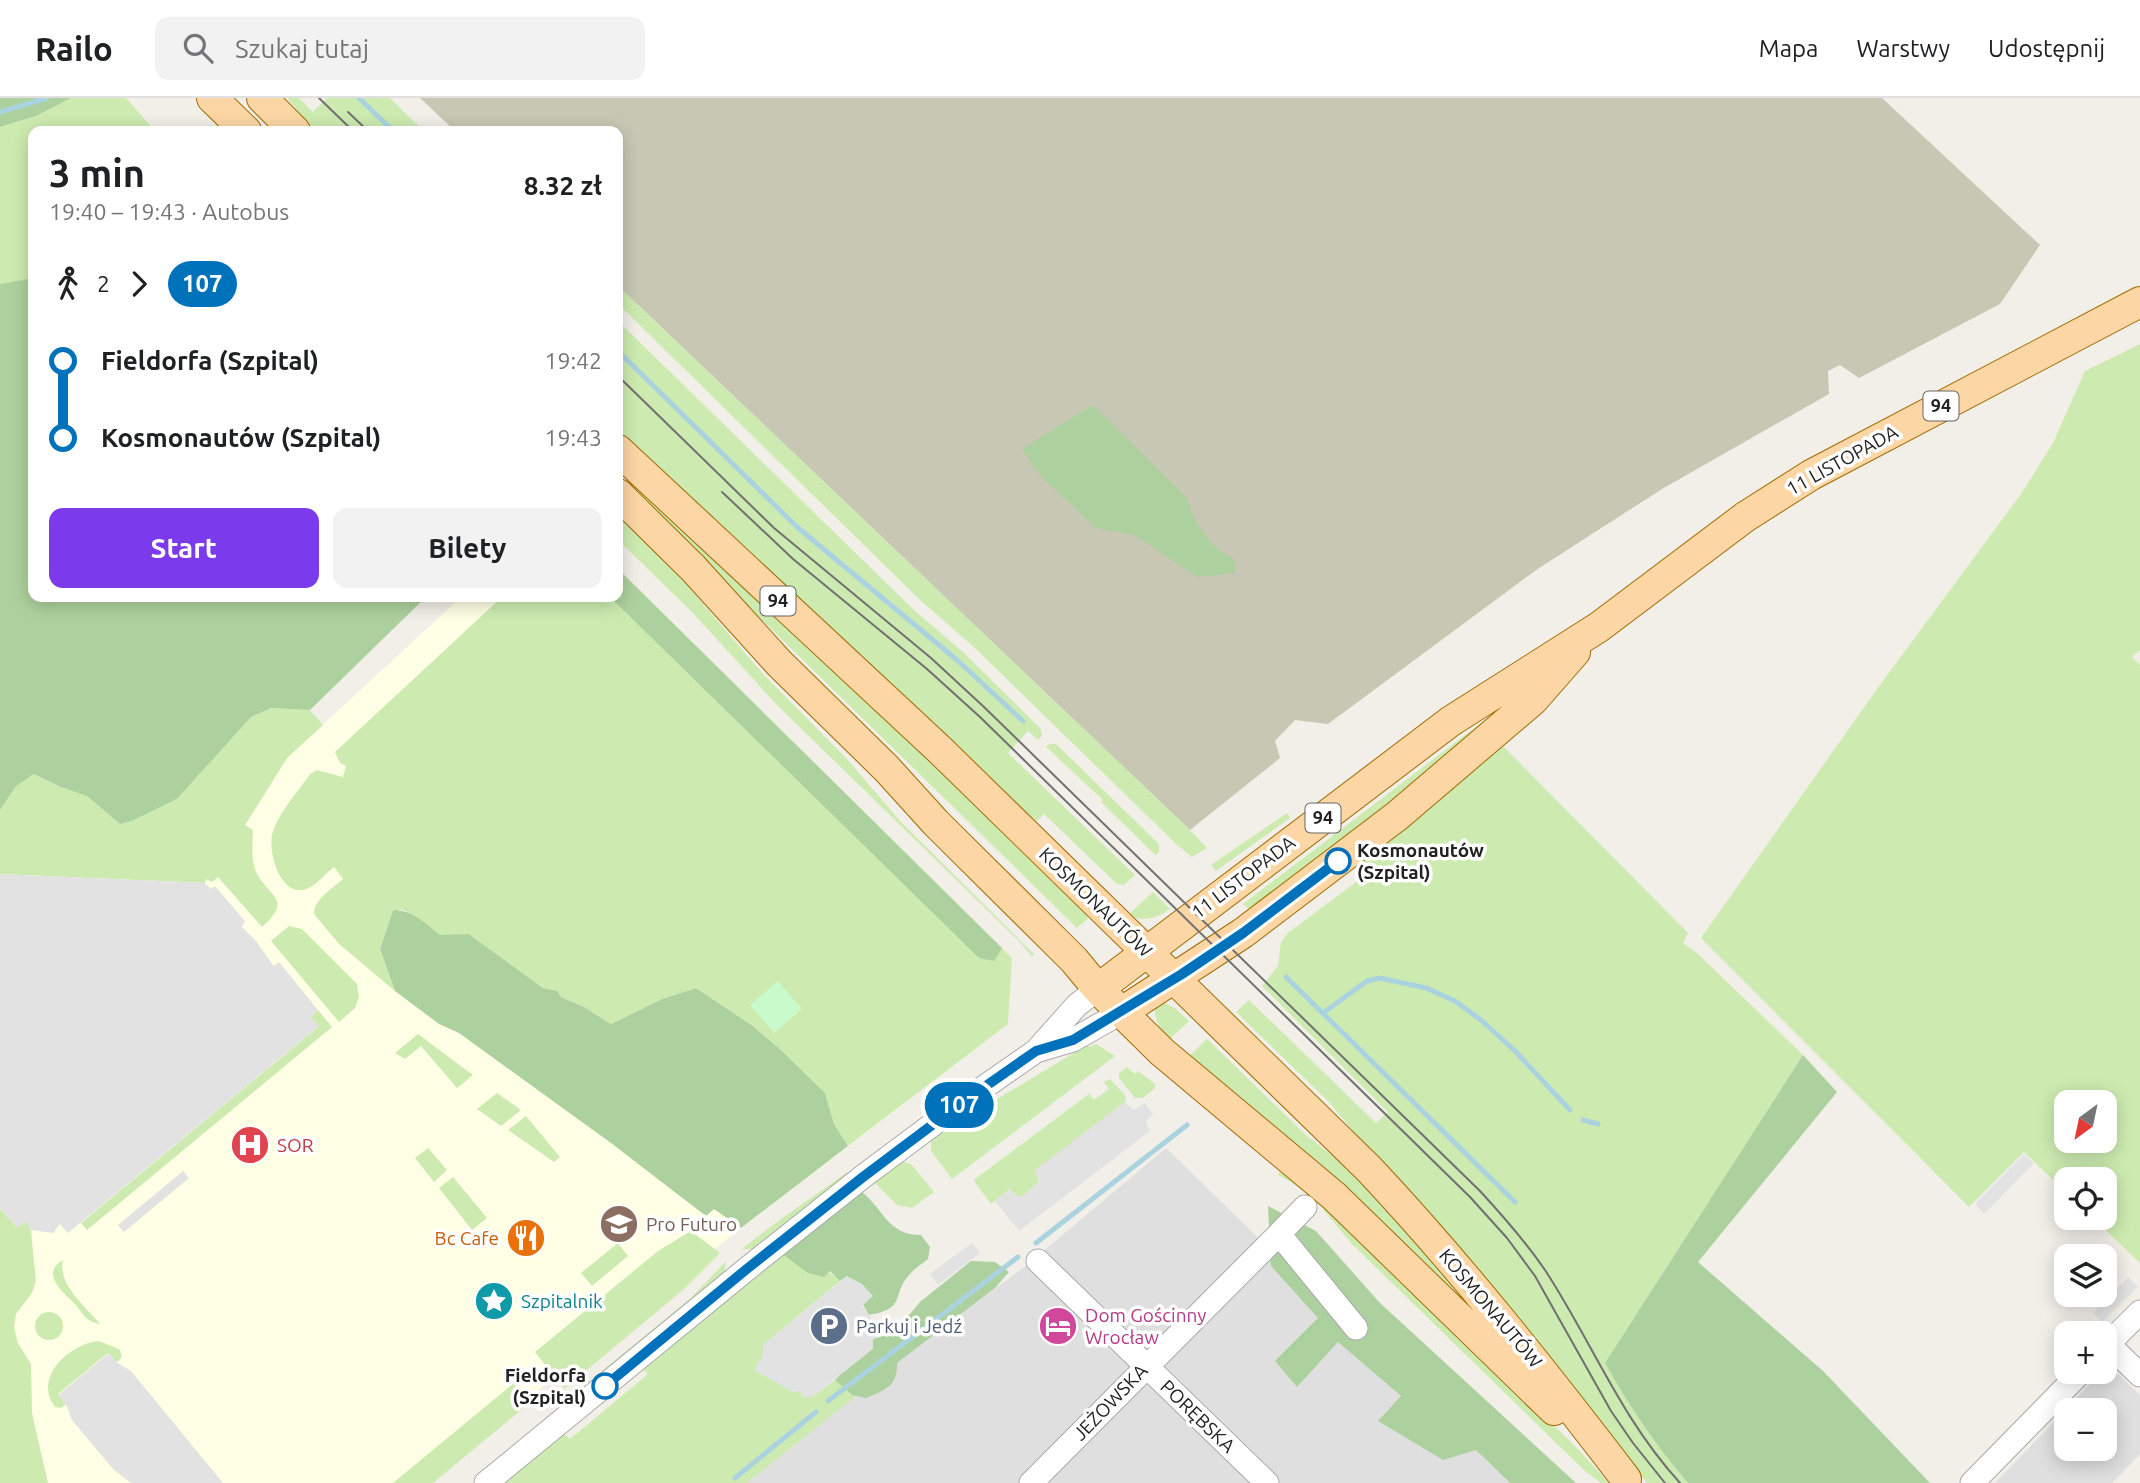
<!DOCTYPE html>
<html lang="pl">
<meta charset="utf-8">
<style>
:root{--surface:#fff;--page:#f2f2f2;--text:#202124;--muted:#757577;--line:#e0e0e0;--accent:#7c3aed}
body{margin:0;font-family:Ubuntu,sans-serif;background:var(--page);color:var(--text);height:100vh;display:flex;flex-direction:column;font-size:26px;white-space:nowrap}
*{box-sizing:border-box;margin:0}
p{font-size:23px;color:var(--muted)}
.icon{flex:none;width:38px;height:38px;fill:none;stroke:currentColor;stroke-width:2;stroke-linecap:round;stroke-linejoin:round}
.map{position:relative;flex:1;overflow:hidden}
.sheet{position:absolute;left:28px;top:28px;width:595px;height:476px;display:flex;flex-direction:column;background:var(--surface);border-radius:14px;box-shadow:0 4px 18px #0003}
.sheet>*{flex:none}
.badge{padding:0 14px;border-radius:23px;font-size:24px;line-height:46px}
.needle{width:46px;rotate:213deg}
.buttons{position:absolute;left:2054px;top:992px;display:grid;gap:14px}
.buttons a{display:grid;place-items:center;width:63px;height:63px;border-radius:14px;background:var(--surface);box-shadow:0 4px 18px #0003;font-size:35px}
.map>.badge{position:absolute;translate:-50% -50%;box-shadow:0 0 0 4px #fff}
.legs{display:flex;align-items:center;gap:10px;height:77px;padding:0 21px;font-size:23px}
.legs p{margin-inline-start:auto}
.overview{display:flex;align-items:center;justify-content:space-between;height:119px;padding:0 21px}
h1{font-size:38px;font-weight:700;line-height:52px}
.button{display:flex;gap:14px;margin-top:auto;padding:14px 21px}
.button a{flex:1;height:80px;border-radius:14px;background:var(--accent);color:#fff;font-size:28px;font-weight:700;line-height:80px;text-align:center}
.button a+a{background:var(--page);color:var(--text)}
ul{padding:0 21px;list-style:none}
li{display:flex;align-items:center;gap:24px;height:77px;font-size:26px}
li i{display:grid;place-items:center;width:10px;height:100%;margin:0 9px;background:currentColor}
li i::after{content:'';width:18px;height:18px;margin:-9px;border:5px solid;border-radius:50%;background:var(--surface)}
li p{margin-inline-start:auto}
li:first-child i{background:linear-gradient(#0000 50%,currentColor 0)}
li:last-child i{background:linear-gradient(currentColor 50%,#0000 0)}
header{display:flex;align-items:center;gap:42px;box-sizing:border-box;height:98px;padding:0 35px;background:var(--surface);border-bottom:2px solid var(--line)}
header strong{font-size:33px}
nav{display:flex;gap:38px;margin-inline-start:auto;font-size:24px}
.search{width:490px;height:63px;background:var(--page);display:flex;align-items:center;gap:18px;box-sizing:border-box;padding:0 24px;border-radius:14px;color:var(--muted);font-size:26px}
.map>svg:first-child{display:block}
.residential{fill:#e0dfdf;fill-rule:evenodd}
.education{fill:#ffffe5}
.construction{fill:#c7c7b4}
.grass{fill:#cdebb0;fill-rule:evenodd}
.forest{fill:#add19e}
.park{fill:#c8facc}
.parking{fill:#e2e2e2}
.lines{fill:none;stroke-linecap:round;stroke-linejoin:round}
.stream{stroke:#aad3df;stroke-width:5}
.minor-casing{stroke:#a9a9a9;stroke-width:25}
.major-casing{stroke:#a06b00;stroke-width:32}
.minor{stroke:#fff;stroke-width:23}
.major{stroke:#fcd6a4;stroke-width:30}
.tram{stroke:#707070;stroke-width:2}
.line-1-casing{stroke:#fff;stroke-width:16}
.line-1{stroke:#0072bc;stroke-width:10}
.stop-1-dot{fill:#fff;stroke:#0072bc;stroke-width:3.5}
.labels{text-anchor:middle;stroke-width:7;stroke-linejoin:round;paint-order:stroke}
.shield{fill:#fff;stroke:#646464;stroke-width:2}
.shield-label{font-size:18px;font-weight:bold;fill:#222}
.street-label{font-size:19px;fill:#222;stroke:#fff}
.stop-label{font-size:19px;font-weight:bold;fill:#222;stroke:#fff;text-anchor:start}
.health-label{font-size:19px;fill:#be3a42;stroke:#fff;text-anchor:start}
.education-label{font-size:19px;fill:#785e54;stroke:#fff;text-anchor:start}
.food-label{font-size:19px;fill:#c56008;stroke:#fff;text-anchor:end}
.culture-label{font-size:19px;fill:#0d838f;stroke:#fff;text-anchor:start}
.hotel-label{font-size:19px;fill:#b23c85;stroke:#fff;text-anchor:start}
.service-label{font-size:19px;fill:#4e5e75;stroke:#fff;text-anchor:start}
</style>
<header>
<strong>Railo</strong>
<div class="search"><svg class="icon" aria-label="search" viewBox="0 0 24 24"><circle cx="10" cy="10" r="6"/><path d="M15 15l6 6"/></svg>Szukaj tutaj</div>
<nav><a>Mapa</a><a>Warstwy</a><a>Udostępnij</a></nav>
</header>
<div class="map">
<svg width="2140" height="1385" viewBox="0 0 2140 1385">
<rect width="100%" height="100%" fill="#f2efe9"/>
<!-- residential -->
<path class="residential" d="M 1166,1050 L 1510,1385 L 747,1385 L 904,1259 L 1028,1166 Z
M 2102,1274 L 2119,1277 L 2140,1297 L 2140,1356 L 2112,1385 L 1995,1385 ZM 2067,1312 L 2105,1312 L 2105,1351 L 2067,1351 Z"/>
<!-- education -->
<path class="education" d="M 618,471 L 1012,860 L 1008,926 L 731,1138 L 422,1385 L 43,1385 L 0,1194 L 0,771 L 215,775 L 287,660 L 461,499 L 618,499 Z"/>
<!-- construction -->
<path class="construction" d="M 420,0 L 1882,0 L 2040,147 L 2000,206 L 1859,280 L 1840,267 L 1828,273 L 1829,296 L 1662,391 L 1536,472 L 1328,626 L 1295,622 L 1275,643 L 1280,660 L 1190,732 L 618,188 L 618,33 L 455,33 Z"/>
<!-- grass -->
<path class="grass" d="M 71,0 L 126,0 L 155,33 L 33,33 L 33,180 L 0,186 L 0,29 L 36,18 Z
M 287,0 L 299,0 L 313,14 L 327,0 L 390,0 L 424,33 L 314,33 Z
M 618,188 L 1190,732 L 1207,750 L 1192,759 L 1175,745 L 975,550 L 920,502 L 618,206 Z
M 618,223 L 915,513 L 963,554 L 1041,631 L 1042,638 L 1038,642 L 1028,633 L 1008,655 L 1135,777 L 1124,787 L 1117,786 L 1044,716 L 1037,723 L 1005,700 L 762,476 L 618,334 Z
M 2140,246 L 2140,552 L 2132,559 L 2140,567 L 2140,1165 L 2093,1120 L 2105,1120 L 2105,1082 L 2067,1082 L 2067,1095 L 2024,1054 L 1969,1109 L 1701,840 L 1877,591 L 2021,396 L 2053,345 L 2085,273 ZM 2067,1004 L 2105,1004 L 2105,1043 L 2067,1043 Z
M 632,383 L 640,386 L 1093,816 L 1077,830 L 632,395 L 629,386 Z
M 618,411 L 657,452 L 763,576 L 847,661 L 901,724 L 1034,856 L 1032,859 L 1021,845 L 777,607 L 692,514 L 618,442 Z
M 618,471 L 1012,860 L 1008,926 L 848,1048 L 834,1026 L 825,995 L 781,952 L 753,928 L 696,890 L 662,901 L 611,926 L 584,909 L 561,899 L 558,893 L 543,890 L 469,836 L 440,838 L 415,818 L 403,812 L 393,812 L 380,851 L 395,893 L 339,846 L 314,816 C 314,801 333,790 343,781 L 334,769 C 326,775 318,785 309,790 C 282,803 268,756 272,737 C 278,715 297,695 310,676 L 317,672 L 343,679 L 346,668 L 340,665 L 335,654 L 502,499 L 618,499 Z
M 1519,596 L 1415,689 L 1252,814 L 1243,806 Z
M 271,610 L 310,612 L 323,627 L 287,660 L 245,727 L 253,732 C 253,747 250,762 257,776 C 272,801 292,802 262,829 L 218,779 L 212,784 L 206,781 L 205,785 L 0,776 L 0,712 L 16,688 L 34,676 L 61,689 L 87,698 L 120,726 L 132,723 L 177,701 L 251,619 Z
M 1500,645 L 1688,835 L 1683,845 L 1697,855 L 1803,957 L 1605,1265 C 1629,1308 1656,1348 1688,1385 L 1647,1385 L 1327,1002 L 1236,914 L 1249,902 L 1376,1025 L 1388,1014 L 1262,888 L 1278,868 L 1281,844 L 1288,835 L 1364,778 L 1358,768 L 1368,758 Z
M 1049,646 L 1056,646 L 1159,746 L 1159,754 L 1156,757 L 1150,752 L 1101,704 L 1103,702 L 1046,649 Z
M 1287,715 L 1290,720 L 1216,773 L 1211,767 Z
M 1153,794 L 1170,811 C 1157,821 1144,823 1127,818 Z
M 289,828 L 302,831 L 357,886 L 359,899 L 355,910 L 339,924 L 271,843 Z
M 1161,903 L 1175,910 L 1189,923 L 1168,943 C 1160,933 1155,922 1154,908 Z
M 318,912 L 332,929 L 87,1132 L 81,1125 L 318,929 L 311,919 Z
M 418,936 L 473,977 L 457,990 L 421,948 L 405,961 L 395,955 Z
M 1207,941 L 1306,1037 L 1370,1088 L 1508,1246 L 1186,961 Z
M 1096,946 L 1115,958 L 952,1081 L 931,1053 L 931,1041 L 1087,947 L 1089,949 Z
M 1127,969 L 1135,976 L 1138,973 L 1155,986 L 1155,990 L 1143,1000 L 1135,1000 L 1119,980 L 1119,975 Z
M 1110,981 L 1126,998 L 1125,1004 L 1036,1072 L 1040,1083 L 1022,1099 L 1015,1097 L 1010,1091 L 991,1106 L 974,1083 L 975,1081 L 1089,996 L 1094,1002 L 1109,991 L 1104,984 Z
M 497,995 L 521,1012 L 501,1028 L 477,1011 Z
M 526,1018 L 560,1059 L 554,1064 L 508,1032 Z
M 428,1050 L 447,1072 L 434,1084 L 415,1060 Z
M 901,1063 L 911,1066 L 934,1094 L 912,1110 L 897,1107 L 874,1084 Z
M 847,1074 L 849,1077 L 758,1149 L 752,1151 L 742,1151 C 776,1123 812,1100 847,1074 Z
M 1279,1074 L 1298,1084 L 1322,1102 L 1575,1348 L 1609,1385 L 1601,1385 L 1586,1374 L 1350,1144 C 1327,1116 1312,1094 1278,1077 Z
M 453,1079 L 487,1120 L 472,1132 L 439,1090 Z
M 0,1110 L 16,1129 L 27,1123 L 31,1132 L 36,1183 L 32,1195 L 16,1216 L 14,1230 L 18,1245 L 31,1266 L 32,1315 L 48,1385 L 0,1385 Z
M 691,1133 L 720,1155 L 683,1192 L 564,1291 L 535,1254 L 658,1153 Z
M 618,1145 L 628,1158 L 592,1188 L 581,1175 Z
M 782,1156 C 804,1175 821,1163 840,1183 L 763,1247 L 801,1293 L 812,1299 L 835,1282 L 856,1298 L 747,1385 L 505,1385 L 564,1336 L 570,1341 L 648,1276 L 643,1271 Z
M 63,1162 C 57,1186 86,1209 100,1226 C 84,1224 82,1212 71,1202 C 59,1191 42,1174 63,1162 Z
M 726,1163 L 724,1177 L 564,1309 L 562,1306 L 692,1199 Z
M35 1228a14 14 0 1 1 28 0a14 14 0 1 1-28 0Z
M 99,1243 L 119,1251 C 123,1256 122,1262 116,1264 L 108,1255 L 58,1296 L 66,1306 L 61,1310 L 55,1309 C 32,1279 71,1245 99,1243 Z
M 515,1284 L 532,1303 L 433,1385 L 393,1385 Z"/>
<!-- forest -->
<path class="forest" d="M 0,0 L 71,0 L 36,18 L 0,29 Z
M 33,180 L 33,499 L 426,499 L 310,612 L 271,610 L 251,619 L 177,701 L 132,723 L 120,726 L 87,698 L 61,689 L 34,676 L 16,688 L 0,712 L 0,186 Z
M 1093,307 L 1187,400 L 1196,425 L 1215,449 L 1235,462 L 1235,475 L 1197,479 L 1135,437 L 1096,430 L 1040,377 L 1022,351 Z
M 618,471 L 1002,850 L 994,863 L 979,860 L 610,499 L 618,499 Z
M 393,812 C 412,811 426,826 440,837 L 469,836 L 543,890 L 558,893 L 561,899 L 584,909 L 611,926 L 662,901 L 696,890 L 753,928 L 781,952 L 825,995 L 834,1026 L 848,1048 L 741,1130 L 714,1111 L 706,1118 L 611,1045 L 459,935 L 439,926 L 395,893 L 380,851 Z
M 1803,957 L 1837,994 L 1698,1164 L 1823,1273 L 1930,1385 L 1688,1385 C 1656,1348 1629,1308 1605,1265 Z
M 862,1094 C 885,1113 888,1137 921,1137 L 930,1149 L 928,1161 C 922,1166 915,1170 910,1176 C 890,1198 908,1210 869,1217 L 847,1178 L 840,1183 L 830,1173 L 824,1179 L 808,1175 L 782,1156 Z
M 1268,1108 L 1316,1133 L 1380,1205 L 1576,1385 L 1510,1385 L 1476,1352 L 1443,1362 L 1378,1323 L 1401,1298 L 1338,1244 L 1297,1289 L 1275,1263 L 1318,1220 L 1271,1168 Z
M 971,1163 L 995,1164 L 1009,1174 L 995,1190 L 897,1265 C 898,1288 885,1292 866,1300 L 852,1297 L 835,1282 L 873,1241 L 889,1236 L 905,1222 L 920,1204 Z"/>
<!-- park -->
<path class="park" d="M 778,883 L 802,911 L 774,935 L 750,907 Z"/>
<!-- parking -->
<path class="parking" d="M 0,776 L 205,785 L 211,791 L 215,788 L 245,823 L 242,829 L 256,843 L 270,863 L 274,868 L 279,864 L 318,912 L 311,919 L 319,928 L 68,1135 L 60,1126 L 53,1135 L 31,1132 L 27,1123 L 17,1130 L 0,1110 Z
M 1125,1004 L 1133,1012 L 1145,1005 L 1153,1016 L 1146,1024 L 1150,1033 L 1019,1133 L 995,1103 L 1011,1091 L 1015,1097 L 1022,1099 L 1039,1084 L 1035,1072 Z
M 2024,1056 L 2034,1065 L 1984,1116 L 1975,1106 Z
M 183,1073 L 189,1080 L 124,1134 L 118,1127 Z
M 972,1145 L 980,1155 L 938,1187 L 930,1176 Z
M 847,1178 L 862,1186 L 873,1198 L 862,1208 L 869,1217 L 877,1239 L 873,1242 L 873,1251 L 812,1299 L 802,1299 L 801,1293 L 793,1294 L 754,1272 L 762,1259 L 763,1247 Z
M 2128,1179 L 2138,1189 L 2102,1224 L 2093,1215 Z
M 109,1255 L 116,1264 L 131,1273 L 223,1385 L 131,1385 L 113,1371 L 72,1322 L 66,1306 L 58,1297 Z"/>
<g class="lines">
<!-- stream -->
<path class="stream" d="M 359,0 L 393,33
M 0,14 L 47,0
M 618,253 L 797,429 L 957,562 L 1023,623
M 1286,879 L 1515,1104
M 1323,915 L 1367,883 L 1380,880 L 1426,890 L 1455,903 L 1481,922 L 1515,953 L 1570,1012
M 1583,1022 L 1598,1026
M 1036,1145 L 1187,1027
M 828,1303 L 1018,1159
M 735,1380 L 816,1314"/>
<!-- minor casing -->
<g class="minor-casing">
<path id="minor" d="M 1039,952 L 1073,942 L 1122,914
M 1305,1109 L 1279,1136 L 1356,1230
M 1038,1163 L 1267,1385
M 2108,1246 L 2140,1277
M 2105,1249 L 2140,1214
M 486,1385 L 748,1170 L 865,1077 L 960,1006 L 1036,953 L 1077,907 L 1098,891
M 1031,1385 L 1279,1136
M 1972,1385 L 2081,1274"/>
</g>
<!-- major casing -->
<g class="major-casing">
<path id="major" d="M 212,0 L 246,33
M 262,0 L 295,33
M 618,352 L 940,652 L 1369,1071 C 1461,1169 1544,1274 1626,1381
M 618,396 L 693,470 L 779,565 L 887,671 L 936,725 L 1074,862 L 1098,891 L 1162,954 L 1334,1098 L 1554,1312
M 1098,891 L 1451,623 L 1599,529 L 1745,419 L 1811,377 L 2140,204
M 1122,914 L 1243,835 L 1397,718 L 1533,602 L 1575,554"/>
</g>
<!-- minor -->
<use href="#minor" class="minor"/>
<!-- major -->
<use href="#major" class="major"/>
<!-- tram -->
<path class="tram" d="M 319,0 L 353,33
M 348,14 L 368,33
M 618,278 L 774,430 L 931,560 L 984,609 L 1480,1093 C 1503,1118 1526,1144 1545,1172 C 1592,1244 1620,1319 1680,1385
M 722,394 L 793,461 L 927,571 L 980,619 L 1470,1099 L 1507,1140 L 1535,1178 L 1611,1313 L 1633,1345 L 1665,1385"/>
</g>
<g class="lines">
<!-- line-1 casing -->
<g class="line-1-casing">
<path id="line-1" d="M 605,1288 L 748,1170 L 863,1079 L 960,1006 L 1036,953 L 1073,942 L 1182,876 L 1243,835 L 1338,763"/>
</g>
<!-- line-1 -->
<use href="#line-1" class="line-1"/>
</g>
<!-- icons -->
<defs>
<g id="hospital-disc" transform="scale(2.0125)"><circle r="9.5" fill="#e0444e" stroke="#fff"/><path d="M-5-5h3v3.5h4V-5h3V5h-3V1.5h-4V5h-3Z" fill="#fff"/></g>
<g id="school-disc" transform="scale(2.0125)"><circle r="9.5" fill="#8d6e63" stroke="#fff"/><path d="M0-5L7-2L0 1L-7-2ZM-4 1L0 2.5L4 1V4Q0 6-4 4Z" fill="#fff"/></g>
<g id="restaurant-disc" transform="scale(2.0125)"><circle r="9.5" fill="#e8710a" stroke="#fff"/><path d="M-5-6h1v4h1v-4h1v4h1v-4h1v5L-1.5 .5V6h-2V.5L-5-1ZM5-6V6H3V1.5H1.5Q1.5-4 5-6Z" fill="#fff"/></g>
<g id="sight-disc" transform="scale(2.0125)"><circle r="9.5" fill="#0f9aa8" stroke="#fff"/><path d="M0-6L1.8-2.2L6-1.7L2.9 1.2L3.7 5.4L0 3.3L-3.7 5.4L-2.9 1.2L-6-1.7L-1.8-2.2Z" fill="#fff"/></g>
<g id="parking-disc" transform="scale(2.0125)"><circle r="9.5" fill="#5c6f8a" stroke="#fff"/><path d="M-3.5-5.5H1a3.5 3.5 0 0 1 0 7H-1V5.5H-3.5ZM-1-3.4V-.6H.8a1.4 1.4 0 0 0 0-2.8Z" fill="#fff"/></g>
<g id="hotel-disc" transform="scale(2.0125)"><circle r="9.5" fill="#d1479c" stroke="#fff"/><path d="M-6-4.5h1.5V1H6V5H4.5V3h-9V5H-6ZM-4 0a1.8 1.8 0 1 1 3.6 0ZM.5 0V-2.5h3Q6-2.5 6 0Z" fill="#fff"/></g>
</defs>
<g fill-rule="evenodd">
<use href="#hospital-disc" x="250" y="1047"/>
<use href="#school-disc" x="619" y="1126"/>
<use href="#restaurant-disc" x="526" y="1140"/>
<use href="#sight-disc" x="494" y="1203"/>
<use href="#parking-disc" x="829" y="1228"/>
<use href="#hotel-disc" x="1058" y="1228"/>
</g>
<!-- markers -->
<g class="stop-1-dot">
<circle cx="1338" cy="763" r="12"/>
<circle cx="605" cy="1288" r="12"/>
</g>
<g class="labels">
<!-- shield labels -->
<g class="shield">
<rect x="1923.5" y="293.5" width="35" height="29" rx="5"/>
<rect x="760.5" y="488.5" width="35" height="29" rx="5"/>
<rect x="1305.5" y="705.5" width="35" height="29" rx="5"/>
</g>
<g class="shield-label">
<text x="1941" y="314">94</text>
<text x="778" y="509">94</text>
<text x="1323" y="726">94</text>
</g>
<!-- street labels -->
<g class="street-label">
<text transform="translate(1842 362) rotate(-29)" y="7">11 LISTOPADA</text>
<text transform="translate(1243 779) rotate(-37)" y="7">11 LISTOPADA</text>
<text transform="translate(1096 804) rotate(44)" y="7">KOSMONAUTÓW</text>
<text transform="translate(1491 1210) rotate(50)" y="7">KOSMONAUTÓW</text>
<text transform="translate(1110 1304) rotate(-46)" y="7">JEŻOWSKA</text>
<text transform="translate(1198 1318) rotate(44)" y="7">PORĘBSKA</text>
</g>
<!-- stop labels -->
<g class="stop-label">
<text x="1357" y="759">Kosmonautów<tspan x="1357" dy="22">(Szpital)</tspan></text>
<text x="586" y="1284" text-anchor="end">Fieldorfa<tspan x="586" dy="22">(Szpital)</tspan></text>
</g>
<!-- health labels -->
<g class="health-label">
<text x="277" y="1054">SOR</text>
</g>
<!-- education labels -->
<g class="education-label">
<text x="646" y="1133">Pro Futuro</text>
</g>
<!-- food labels -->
<g class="food-label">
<text x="499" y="1147">Bc Cafe</text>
</g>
<!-- culture labels -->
<g class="culture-label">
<text x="521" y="1210">Szpitalnik</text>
</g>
<!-- hotel labels -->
<g class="hotel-label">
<text x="1085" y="1224">Dom Gościnny<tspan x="1085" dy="22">Wrocław</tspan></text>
</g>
<!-- service labels -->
<g class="service-label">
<text x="856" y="1235">Parkuj i Jedź</text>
</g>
</g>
</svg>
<div class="buttons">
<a><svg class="needle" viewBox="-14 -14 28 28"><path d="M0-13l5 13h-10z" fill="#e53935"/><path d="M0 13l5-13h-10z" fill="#757577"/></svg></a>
<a><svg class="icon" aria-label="locate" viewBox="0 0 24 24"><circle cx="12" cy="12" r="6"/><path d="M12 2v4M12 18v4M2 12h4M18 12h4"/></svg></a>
<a><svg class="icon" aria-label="layers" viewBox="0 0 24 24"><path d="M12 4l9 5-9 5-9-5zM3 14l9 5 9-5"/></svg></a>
<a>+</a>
<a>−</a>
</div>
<b class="badge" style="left:959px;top:1007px;background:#0072bc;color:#fff">107</b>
<section class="sheet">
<div class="overview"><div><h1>3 min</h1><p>19:40 – 19:43 · Autobus</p></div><b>8.32 zł</b></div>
<div class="legs"><svg class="icon" aria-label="walk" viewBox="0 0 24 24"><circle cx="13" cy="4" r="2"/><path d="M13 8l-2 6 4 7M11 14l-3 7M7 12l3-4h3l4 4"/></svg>2<svg class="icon" aria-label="forward" viewBox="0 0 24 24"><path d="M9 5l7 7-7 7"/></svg><b class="badge" style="background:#0072bc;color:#fff">107</b></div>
<ul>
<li><i style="color:#0072bc"></i><b>Fieldorfa (Szpital)</b><p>19:42</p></li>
<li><i style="color:#0072bc"></i><b>Kosmonautów (Szpital)</b><p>19:43</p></li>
</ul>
<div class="button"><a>Start</a><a>Bilety</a></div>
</section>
</div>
